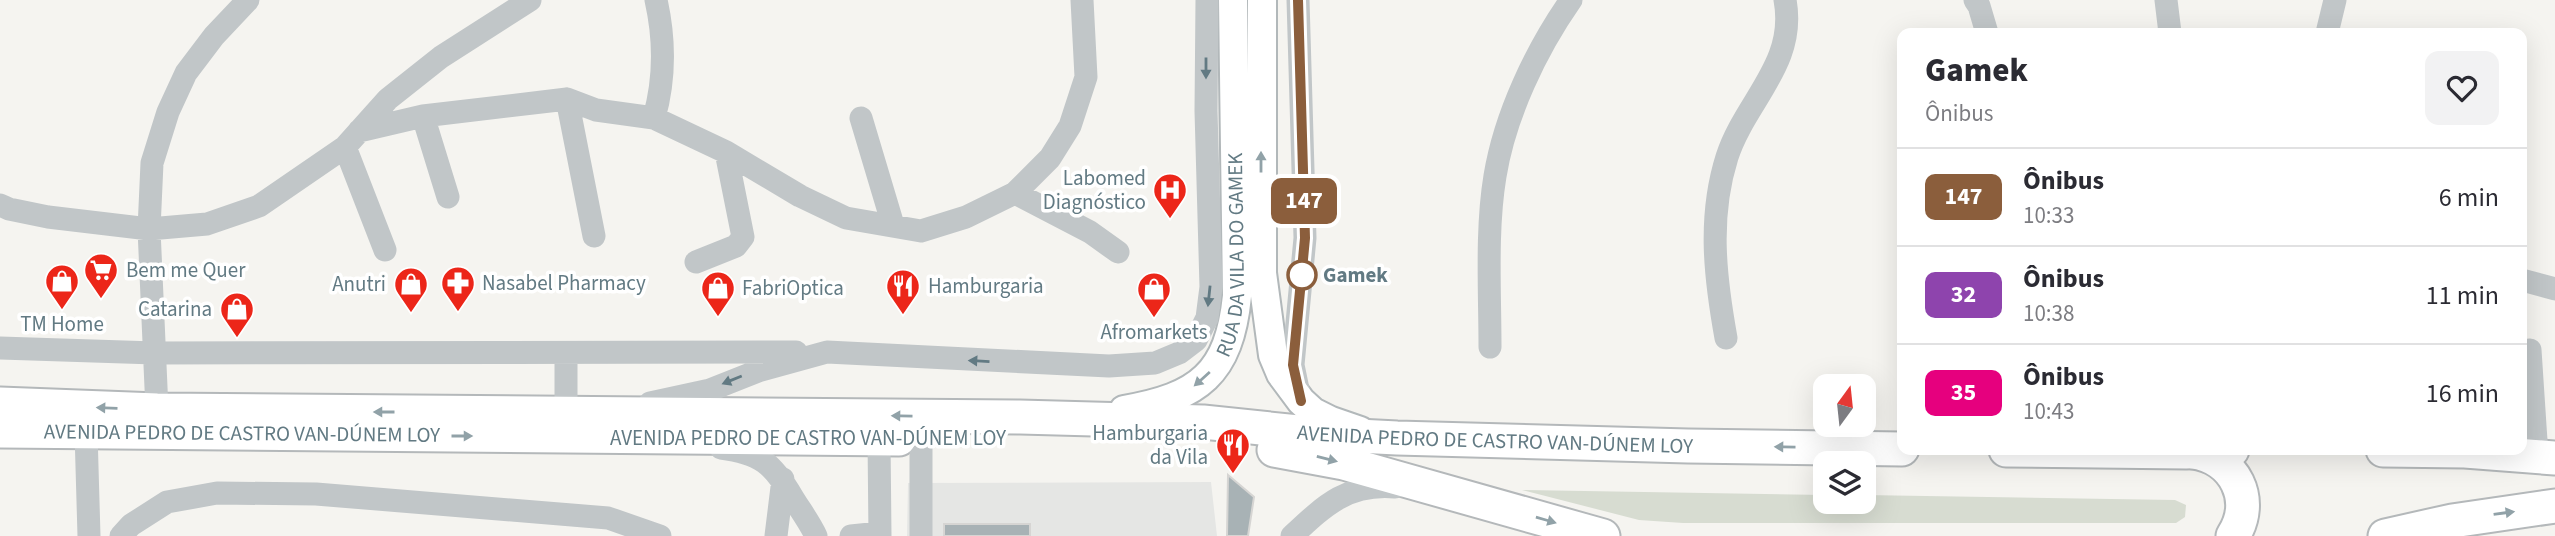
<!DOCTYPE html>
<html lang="pt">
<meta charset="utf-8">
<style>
:root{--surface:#fff;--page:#f2f2f3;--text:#2b2b33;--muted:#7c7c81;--line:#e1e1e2}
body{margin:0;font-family:"Source Sans 3",sans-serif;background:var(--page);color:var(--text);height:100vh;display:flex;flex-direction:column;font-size:26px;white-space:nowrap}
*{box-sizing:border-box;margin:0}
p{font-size:23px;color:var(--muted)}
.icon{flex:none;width:38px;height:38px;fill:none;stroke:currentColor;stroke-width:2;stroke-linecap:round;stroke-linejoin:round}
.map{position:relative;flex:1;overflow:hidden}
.drawer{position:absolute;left:1897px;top:28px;width:630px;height:427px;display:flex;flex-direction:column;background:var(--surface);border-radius:14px;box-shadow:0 7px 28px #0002}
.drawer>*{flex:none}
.badge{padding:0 14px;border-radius:10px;font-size:24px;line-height:46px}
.needle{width:46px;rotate:15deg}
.fabs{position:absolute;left:1813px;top:374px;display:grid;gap:14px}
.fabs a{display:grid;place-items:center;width:63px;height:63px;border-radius:14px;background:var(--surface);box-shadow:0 7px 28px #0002;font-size:35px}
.map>.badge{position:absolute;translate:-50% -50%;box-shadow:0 0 0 4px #fff}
.round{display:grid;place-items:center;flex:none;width:74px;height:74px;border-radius:14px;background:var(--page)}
.headline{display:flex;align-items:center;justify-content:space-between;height:119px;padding:0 28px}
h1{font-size:33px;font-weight:800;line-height:52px}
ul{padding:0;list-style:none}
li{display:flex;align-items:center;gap:21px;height:98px;padding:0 28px;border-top:2px solid var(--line)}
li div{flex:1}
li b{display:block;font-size:26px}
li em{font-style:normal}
li .badge{min-width:77px;font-weight:700;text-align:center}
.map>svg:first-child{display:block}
.built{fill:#e5e6e4}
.green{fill:#d7dcd1}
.building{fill:#a8b2b5;stroke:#d6d5d3;stroke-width:2}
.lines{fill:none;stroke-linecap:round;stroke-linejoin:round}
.major-casing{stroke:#b2b8ba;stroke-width:32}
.highway-casing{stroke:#b4b8ba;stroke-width:37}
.minor{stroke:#c1c6c8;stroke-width:23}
.major{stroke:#fff;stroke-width:28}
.highway{stroke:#fff;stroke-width:33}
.oneway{fill:#627a83}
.oneway2{fill:#91a2a8}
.line-casing{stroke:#fff;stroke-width:16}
.line{stroke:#8b5e3c;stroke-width:10}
.stop-dot{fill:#fff;stroke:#8b5e3c;stroke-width:3.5}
.labels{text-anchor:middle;stroke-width:7;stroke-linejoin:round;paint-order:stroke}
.poi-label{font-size:21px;fill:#627a83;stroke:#fff;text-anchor:end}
.street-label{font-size:21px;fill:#627a83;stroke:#fff}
.stop-label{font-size:21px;font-weight:bold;fill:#627a83;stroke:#fff;text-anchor:start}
</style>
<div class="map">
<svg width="2555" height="536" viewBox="0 0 2555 536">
<rect width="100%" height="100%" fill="#f5f4f0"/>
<!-- built -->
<path class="built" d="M 1211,482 L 1217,536 L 907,536 L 908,483 Z"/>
<!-- green -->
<path class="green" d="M 1522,490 L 1825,495 L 1825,502 L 1864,502 L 1864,495 L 2175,500 L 2186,505 L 2185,517 L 2176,523 L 1683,523 L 1639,520 Z"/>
<!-- building -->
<path class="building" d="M 1228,475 L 1254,497 L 1248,536 L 1227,536 Z
M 944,524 L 1030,524 L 1030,536 L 944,536 Z"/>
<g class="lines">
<!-- major casing -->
<g class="major-casing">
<g id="major">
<path d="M 1262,0 L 1262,273 L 1273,355 L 1281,374 L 1301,401 L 1313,412 L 1331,421 L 1360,431"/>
<path id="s1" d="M 1124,410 C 1199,397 1229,374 1237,296 L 1233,0"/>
</g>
</g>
<!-- highway casing -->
<g class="highway-casing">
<g id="highway">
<path id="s2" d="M 0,404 L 157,410 L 1020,417 L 1203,422 L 1318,434 L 1397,438 L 1688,446 L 1902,449"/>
<path id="s3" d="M 0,431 L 899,439"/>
<path d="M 1274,450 L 1344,463 L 1603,536"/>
<path d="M 2006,450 L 2186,452 L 2232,450"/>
<path d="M 2383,450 L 2465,451 L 2555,458"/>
<path d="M 2193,452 C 2235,458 2256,500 2233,536"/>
<path d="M 2385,536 L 2452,521 L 2555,506"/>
</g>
</g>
<!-- minor -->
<path class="minor" d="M 1298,0 L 1305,238 L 1293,365 L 1299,394
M 1975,0 L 1979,6 L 1987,33
M 2166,0 L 2170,33
M 2327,33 L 2335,0
M 567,99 L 594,236
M 423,116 L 448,197
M 654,118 C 665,79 665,40 656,0
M 861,118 L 893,225
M 359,131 L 423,116 L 567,99 L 596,110 L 654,118 L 726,152 L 800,196 L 846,218 L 921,231 L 966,217 L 1015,193 L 1050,158 L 1070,126 L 1086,77 L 1082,0
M 345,147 L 385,250
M 1015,193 L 1090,232 L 1118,252
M 0,205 L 9,209 L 48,217 L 149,229 L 207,224 L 259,206 L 345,147 L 388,99 L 441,57 L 530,0
M 696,262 L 736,246 L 743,237 L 726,152
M 2522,280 L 2555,289
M 1726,338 C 1715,277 1708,217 1727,157 C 1745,101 1797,64 1785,0
M 1490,347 C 1490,292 1486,230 1495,176 C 1505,115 1536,50 1571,0
M 0,348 L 155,353 L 796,352
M 2530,350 L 2537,456
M 650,403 L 710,390 L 758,371 L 827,352 L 1109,366 L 1155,363 L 1179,353 L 1196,340 L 1207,318 L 1211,287 L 1206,111 L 1207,0
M 157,410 L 149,229 L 152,163 L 168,112 L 186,73 L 214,36 L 248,0
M 566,413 L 566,353
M 86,432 L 89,536
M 879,439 L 880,536
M 921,439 L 921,536
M 721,448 C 761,453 773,464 793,498 C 801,511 810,523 816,536
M 121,536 L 131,525 L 167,502 L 217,493 L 316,494 L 608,518 L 660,536
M 776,536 L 783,479
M 851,536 L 880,533
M 1292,536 C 1325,505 1348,483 1395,487"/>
<!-- major -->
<use href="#major" class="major"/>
<!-- highway -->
<use href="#highway" class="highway"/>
</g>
<!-- one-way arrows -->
<defs><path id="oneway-solid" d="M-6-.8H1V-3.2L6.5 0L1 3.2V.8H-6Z" transform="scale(1.75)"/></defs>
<g class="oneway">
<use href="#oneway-solid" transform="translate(1206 68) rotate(90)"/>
<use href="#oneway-solid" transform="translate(1209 296) rotate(96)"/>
<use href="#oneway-solid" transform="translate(979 361) rotate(-177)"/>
<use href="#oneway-solid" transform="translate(732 380) rotate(158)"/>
</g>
<g class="oneway2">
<use href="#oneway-solid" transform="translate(1261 162) rotate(-90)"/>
<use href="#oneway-solid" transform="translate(1202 379) rotate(138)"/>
<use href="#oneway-solid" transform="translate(107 408) rotate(-178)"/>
<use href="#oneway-solid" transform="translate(384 412) rotate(-180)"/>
<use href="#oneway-solid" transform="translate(902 416) rotate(-179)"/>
<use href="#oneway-solid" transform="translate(462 436)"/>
<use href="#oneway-solid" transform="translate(1785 447) rotate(-179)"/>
<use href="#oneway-solid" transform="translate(1327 459) rotate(14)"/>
<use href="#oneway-solid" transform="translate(2504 513) rotate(-8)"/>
<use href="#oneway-solid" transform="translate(1546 520) rotate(16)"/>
</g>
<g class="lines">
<!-- line casing -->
<g class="line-casing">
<path id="line" d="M 1298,0 L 1305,238 L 1293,365 L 1301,401"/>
</g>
<!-- line -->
<use href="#line" class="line"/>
</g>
<!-- icons -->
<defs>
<g id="hospital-pin" transform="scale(1.75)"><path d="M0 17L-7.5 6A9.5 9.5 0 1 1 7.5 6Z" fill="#ec2619" stroke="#fff"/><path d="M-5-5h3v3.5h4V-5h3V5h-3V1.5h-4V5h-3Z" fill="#fff"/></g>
<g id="supermarket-pin" transform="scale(1.75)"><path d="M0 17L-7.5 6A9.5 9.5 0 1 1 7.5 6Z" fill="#ec2619" stroke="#fff"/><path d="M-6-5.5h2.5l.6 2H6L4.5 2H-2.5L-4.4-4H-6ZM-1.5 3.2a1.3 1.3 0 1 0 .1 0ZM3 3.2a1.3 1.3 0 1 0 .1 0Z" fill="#fff"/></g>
<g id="shop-pin" transform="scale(1.75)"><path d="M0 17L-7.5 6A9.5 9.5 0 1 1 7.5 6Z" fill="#ec2619" stroke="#fff"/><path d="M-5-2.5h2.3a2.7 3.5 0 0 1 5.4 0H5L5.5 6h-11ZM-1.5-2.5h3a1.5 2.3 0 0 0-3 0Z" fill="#fff"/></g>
<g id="pharmacy-pin" transform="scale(1.75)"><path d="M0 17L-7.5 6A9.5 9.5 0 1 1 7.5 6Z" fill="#ec2619" stroke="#fff"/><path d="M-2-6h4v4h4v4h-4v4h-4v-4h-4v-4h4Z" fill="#fff"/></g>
<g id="restaurant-pin" transform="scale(1.75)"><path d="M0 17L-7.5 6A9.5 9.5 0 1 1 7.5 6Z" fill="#ec2619" stroke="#fff"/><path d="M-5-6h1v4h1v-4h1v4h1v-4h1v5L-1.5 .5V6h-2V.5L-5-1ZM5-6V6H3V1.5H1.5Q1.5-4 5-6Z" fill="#fff"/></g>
</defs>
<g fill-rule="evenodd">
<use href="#hospital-pin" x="1170" y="190"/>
<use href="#supermarket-pin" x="101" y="270"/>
<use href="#shop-pin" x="62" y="281"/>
<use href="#pharmacy-pin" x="458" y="283"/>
<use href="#shop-pin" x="411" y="284"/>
<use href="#restaurant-pin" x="903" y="286"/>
<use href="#shop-pin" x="718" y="288"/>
<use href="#shop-pin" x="1154" y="289"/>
<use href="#shop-pin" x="237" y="309"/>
<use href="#restaurant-pin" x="1233" y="445"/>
</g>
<!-- markers -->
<circle class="stop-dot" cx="1302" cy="275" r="14"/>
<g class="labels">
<!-- poi labels -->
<g class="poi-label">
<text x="1146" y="185">Labomed<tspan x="1146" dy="24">Diagnóstico</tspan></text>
<text x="126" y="277" text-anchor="start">Bem me Quer</text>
<text x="482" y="290" text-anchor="start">Nasabel Pharmacy</text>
<text x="386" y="291">Anutri</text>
<text x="928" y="293" text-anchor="start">Hamburgaria</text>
<text x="742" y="295" text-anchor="start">FabriOptica</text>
<text x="212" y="316">Catarina</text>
<text x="62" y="331" text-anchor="middle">TM Home</text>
<text x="1154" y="339" text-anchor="middle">Afromarkets</text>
<text x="1208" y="440">Hamburgaria<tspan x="1208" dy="24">da Vila</tspan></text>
</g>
<!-- street labels -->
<g class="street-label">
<text dy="7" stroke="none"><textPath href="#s1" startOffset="219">RUA DA VILA DO GAMEK</textPath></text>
<text dy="7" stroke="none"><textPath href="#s3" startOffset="242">AVENIDA PEDRO DE CASTRO VAN-DÚNEM LOY</textPath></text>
<text x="808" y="445">AVENIDA PEDRO DE CASTRO VAN-DÚNEM LOY</text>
<text dy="7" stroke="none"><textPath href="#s2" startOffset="1496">AVENIDA PEDRO DE CASTRO VAN-DÚNEM LOY</textPath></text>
</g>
<!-- stop labels -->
<g class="stop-label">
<text x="1323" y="282">Gamek</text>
</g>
</g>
</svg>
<div class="fabs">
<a><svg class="needle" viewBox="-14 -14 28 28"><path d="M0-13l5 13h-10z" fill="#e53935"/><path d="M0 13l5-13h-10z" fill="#7c7c81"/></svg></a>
<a><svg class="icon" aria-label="layers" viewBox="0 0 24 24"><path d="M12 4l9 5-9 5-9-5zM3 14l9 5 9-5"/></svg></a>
</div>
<b class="badge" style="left:1304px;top:201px;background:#8b5e3c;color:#fff">147</b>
<section class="drawer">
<div class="headline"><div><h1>Gamek</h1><p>Ônibus</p></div><a class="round"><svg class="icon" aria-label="heart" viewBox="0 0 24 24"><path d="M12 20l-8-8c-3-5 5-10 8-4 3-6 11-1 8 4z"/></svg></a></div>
<ul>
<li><span class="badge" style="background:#8b5e3c;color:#fff">147</span><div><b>Ônibus</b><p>10:33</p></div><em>6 min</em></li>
<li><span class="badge" style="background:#8e44ad;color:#fff">32</span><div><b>Ônibus</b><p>10:38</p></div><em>11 min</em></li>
<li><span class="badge" style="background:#e6007e;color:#fff">35</span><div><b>Ônibus</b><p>10:43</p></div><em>16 min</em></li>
</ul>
</section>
</div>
